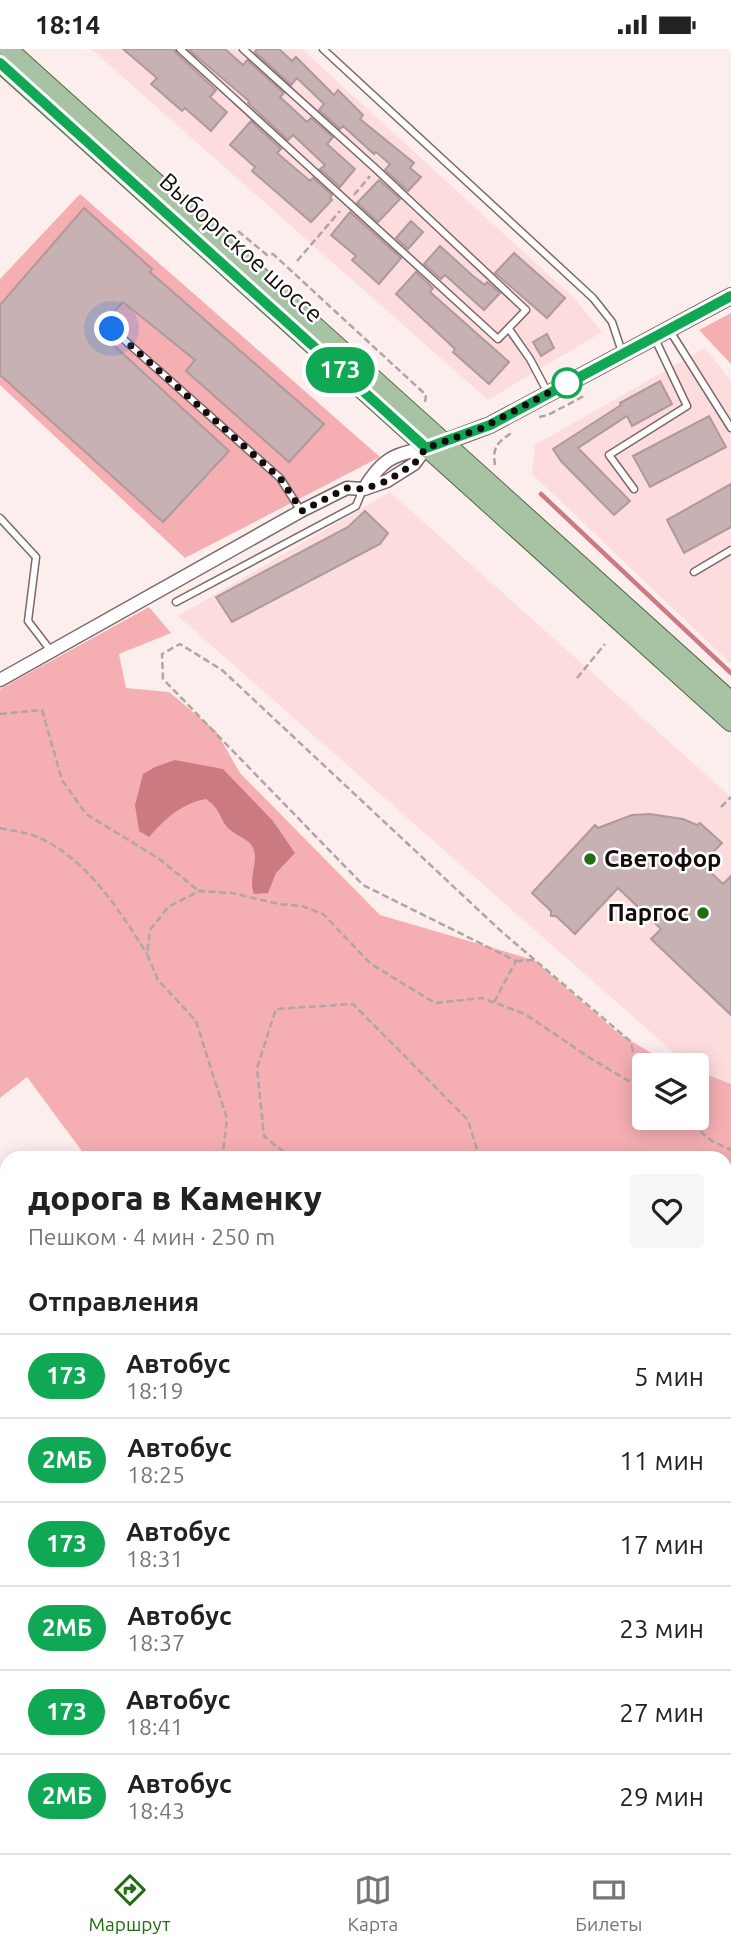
<!DOCTYPE html>
<html lang="ru">
<meta charset="utf-8">
<style>
:root{--surface:#fff;--page:#f6f6f6;--text:#222;--muted:#767676;--line:#e0e0e0;--accent:#216d10}
body{margin:0;font-family:Ubuntu,sans-serif;background:var(--page);color:var(--text);height:100vh;display:flex;flex-direction:column;font-size:26px;white-space:nowrap}
*{box-sizing:border-box;margin:0}
p{font-size:23px;color:var(--muted)}
.icon{flex:none;width:38px;height:38px;fill:none;stroke:currentColor;stroke-width:2;stroke-linecap:round;stroke-linejoin:round}
.map{position:relative;flex:1;overflow:hidden}
.sheet{position:absolute;left:0px;top:1102px;width:732px;height:702px;display:flex;flex-direction:column;background:var(--surface);border-radius:21px 21px 0 0;box-shadow:0 4px 18px #0003}
.sheet>*{flex:none}
.badge{padding:0 14px;border-radius:23px;font-size:24px;line-height:46px}
.tools{position:absolute;left:632px;top:1004px;display:grid;gap:14px}
.tools a{display:grid;place-items:center;width:77px;height:77px;border-radius:7px;background:var(--surface);box-shadow:0 4px 18px #0003;font-size:35px}
.you{position:absolute;width:35px;height:35px;margin:-18px;border:5px solid #fff;border-radius:50%;background:#1a73e8;box-shadow:0 0 0 10px #1a73e833}
.map>.badge{position:absolute;translate:-50% -50%;box-shadow:0 0 0 4px #fff}
h2{padding:0 28px;font-size:26px;line-height:63px}
.round{display:grid;place-items:center;flex:none;width:74px;height:74px;border-radius:7px;background:var(--page)}
.summary{display:flex;align-items:center;justify-content:space-between;height:119px;padding:0 28px}
h1{font-size:33px;font-weight:800;line-height:52px}
ul{padding:0;list-style:none}
li{display:flex;align-items:center;gap:21px;height:84px;padding:0 28px;border-top:2px solid var(--line)}
li div{flex:1}
li b{display:block;font-size:26px}
li em{font-style:normal}
li .badge{min-width:77px;font-weight:700;text-align:center}
.status{display:flex;justify-content:space-between;align-items:center;height:49px;padding:0 35px;background:var(--surface);direction:ltr}
.status svg{height:19px;fill:currentColor}
.tabs{display:flex;justify-content:space-around;align-items:center;height:98px;border-top:2px solid var(--line);background:var(--surface);font-size:19px;color:var(--muted)}
.tabs a{display:grid;justify-items:center;gap:4px}
.tabs .on{color:var(--accent)}
.map>svg:first-child{display:block}
.built{fill:#fddcdd}
.green{fill:#f5afb3}
.water{fill:#cb7a80}
.lines{fill:none;stroke-linecap:round;stroke-linejoin:round}
.stream{stroke:#cb7a80;stroke-width:4.5}
.building{fill:#c8b1b2;stroke:#af999a;stroke-width:2}
.lane-casing{stroke:#7d6869;stroke-width:9}
.street-casing{stroke:#7d6869;stroke-width:15}
.secondary-casing{stroke:#7d6869;stroke-width:18}
.primary-casing{stroke:#4e6946;stroke-width:20}
.path{stroke:#b1a4a4;stroke-width:2.5;stroke-dasharray:7 3.5;stroke-linecap:butt}
.lane{stroke:#fff;stroke-width:6}
.street{stroke:#fff;stroke-width:12}
.secondary{stroke:#d3e1d1;stroke-width:16}
.primary{stroke:#a7c3a3;stroke-width:18}
.line-casing{stroke:#fff;stroke-width:16}
.line{stroke:#10a855;stroke-width:10}
.walk{stroke:#140c0c;stroke-width:7;stroke-dasharray:0 12.6}
.stop-dot{fill:#fff;stroke:#10a855;stroke-width:3.5}
.poi-dot{fill:#216d10;stroke:#fff;stroke-width:2.5}
.labels{text-anchor:middle;stroke-width:5;stroke-linejoin:round;paint-order:stroke}
.street-label{font-size:24px;fill:#140c0c;stroke:#fff}
.poi-label{font-size:24px;font-weight:bold;fill:#140c0c;stroke:#fff;text-anchor:start}
</style>
<div class="status"><b>18:14</b><svg viewBox="0 0 49 12"><path d="M0 12V9h3v3zM5 12V6h3v6zM10 12V3h3v9zM15 12V0h3v12zM26 1h20v11H26zM47 4h2v5h-2z"/></svg></div>
<div class="map">
<svg width="731" height="1804" viewBox="0 0 731 1804">
<rect width="100%" height="100%" fill="#fdeeee"/>
<!-- built -->
<path class="built" d="M 91,0 L 302,0 L 574,249 L 602,283 L 488,351 Z
M 705,299 L 731,332 L 731,615 L 532,425 L 535,396 Z
M 390,443 L 731,748 L 731,1039 L 697,1023 L 696,1017 L 689,1017 L 178,567 Z"/>
<!-- green -->
<path class="green" d="M 80,145 L 380,408 L 185,509 L 0,336 L 0,230 Z
M 731,264 L 731,315 L 699,281 Z
M 149,558 L 171,584 L 119,605 L 126,639 L 169,643 L 216,682 L 240,724 L 380,866 L 534,911 L 618,984 L 658,1008 L 682,1017 L 644,1017 L 644,1069 L 696,1069 L 697,1022 L 731,1035 L 731,1804 L 403,1804 L 405,1797 L 724,1797 L 724,1110 L 87,1109 L 27,1028 L 0,1049 L 0,640 Z
M 7,1268 L 7,1348 L 0,1349 L 0,1273 Z
M 7,1430 L 7,1797 L 107,1797 L 103,1804 L 0,1804 L 0,1440 Z"/>
<!-- water -->
<path class="water" d="M 175,711 L 223,720 L 273,772 L 295,804 L 276,824 L 268,844 L 254,845 C 249,831 255,821 255,807 C 254,790 240,790 229,780 C 219,770 222,761 206,750 C 182,754 165,770 149,788 L 139,782 L 135,756 L 143,725 L 155,718 Z"/>
<g class="lines">
<!-- stream -->
<path class="stream" d="M 541,445 L 731,624"/>
</g>
<!-- building -->
<path class="building" d="M 123,0 L 174,0 L 176,4 L 216,41 L 210,48 L 227,63 L 211,82 L 185,59 L 182,62 L 151,35 L 157,29 Z
M 188,0 L 225,0 L 243,16 L 247,11 L 284,44 L 280,48 L 307,73 L 311,69 L 333,88 L 327,95 L 355,120 L 340,138 L 320,120 L 325,116 L 293,86 L 288,91 L 248,54 L 249,52 Z
M 257,0 L 279,0 L 292,12 L 296,8 L 334,46 L 338,41 L 363,66 L 360,70 L 414,114 L 410,119 L 421,128 L 408,142 L 385,121 L 390,115 L 376,103 L 374,105 L 343,77 L 340,80 L 319,61 L 324,55 L 297,29 L 291,36 L 255,3 Z
M 251,72 L 281,100 L 277,104 L 310,132 L 313,129 L 332,146 L 330,149 L 332,151 L 311,173 L 252,122 L 255,118 L 230,96 Z
M 379,131 L 400,150 L 378,173 L 357,154 Z
M 84,159 L 152,220 L 150,223 L 324,375 L 289,413 L 186,322 L 195,311 L 123,253 L 97,281 L 229,402 L 163,473 L 0,326 L 0,256 Z
M 350,163 L 401,209 L 379,235 L 352,211 L 356,207 L 331,186 Z
M 411,172 L 423,183 L 408,200 L 396,189 Z
M 440,197 L 473,227 L 485,236 L 487,233 L 500,244 L 484,261 L 445,226 L 441,230 L 424,215 Z
M 514,204 L 565,249 L 547,269 L 495,224 Z
M 416,223 L 433,239 L 430,243 L 509,313 L 489,335 L 453,303 L 455,300 L 396,245 Z
M 547,285 L 554,299 L 541,307 L 533,293 Z
M 660,332 L 672,355 L 632,377 L 627,367 L 578,399 L 630,452 L 614,466 L 561,412 L 553,400 L 621,356 L 620,354 Z
M 709,367 L 726,398 L 650,438 L 633,407 Z
M 731,435 L 731,478 L 684,504 L 667,471 Z
M 365,462 L 388,484 L 380,495 L 232,573 L 216,548 L 348,478 Z
M 650,765 L 683,770 L 697,776 L 700,774 L 722,794 L 702,815 L 723,835 L 731,827 L 731,966 L 651,890 L 661,880 L 618,839 L 575,885 L 556,867 L 551,867 L 551,862 L 532,844 L 595,776 L 598,779 L 632,766 Z"/>
<g class="lines">
<!-- lane casing -->
<g class="lane-casing">
<path id="lane" d="M 180,0 L 498,290 L 526,261 L 376,120 L 243,0
M 323,0 L 593,249 L 612,273 L 622,303
M 112,280 L 280,429 L 301,462
M 509,280 L 530,310 L 548,344
M 670,282 L 731,379
M 634,440 L 609,406 L 687,357 L 655,290
M 0,469 L 36,508 L 28,572 L 51,602
M 694,523 L 731,501
M 176,553 L 356,457 L 363,440"/>
</g>
<!-- street casing -->
<g class="street-casing">
<path id="street" d="M 364,440 C 381,411 393,405 426,399
M 0,631 L 301,462 L 347,439 L 364,440 L 387,432 L 414,415 L 426,399
M 0,1459 L 7,1450"/>
</g>
<!-- secondary casing -->
<g class="secondary-casing">
<path id="secondary" d="M 434,397 L 490,376 L 731,247"/>
</g>
<!-- primary casing -->
<g class="primary-casing">
<path id="primary" d="M 8,0 L 731,652
M 0,14 L 731,673"/>
</g>
<!-- path -->
<path class="path" d="M 354,146 L 370,127
M 238,182 L 267,206 L 273,205 L 426,346 L 425,353
M 297,212 L 340,162
M 539,368 L 548,366 L 584,347
M 495,416 C 492,397 498,393 513,383
M 577,629 L 605,595
M 0,665 L 42,661 L 62,731 L 86,765 L 158,809 L 199,842
M 721,758 L 731,748
M 0,779 C 13,782 30,784 42,790 C 89,813 120,862 147,905
M 516,912 L 534,911
M 494,953 L 516,912 L 363,836 L 163,630 L 162,605 L 180,595 L 222,621 L 502,883 L 630,992 L 644,1038
M 684,1069 L 712,1092 L 731,1101
M 220,1110 L 223,1103 L 227,1070 L 196,972 L 158,931 L 147,905 L 150,881 L 168,858 L 199,842 L 232,844 L 279,855 L 302,857 L 323,865 L 371,915 L 435,954 L 482,949 L 525,965 L 590,1009 L 644,1041
M 292,1110 L 264,1087 L 257,1019 L 276,960 L 353,955 L 468,1071 L 480,1110
M 724,1194 L 731,1196
M 724,1289 L 731,1290
M 0,1489 L 7,1478
M 724,1584 L 731,1584
M 0,1595 L 7,1592
M 0,1614 L 7,1611
M 724,1635 L 731,1629
M 724,1676 L 731,1669
M 0,1691 L 7,1698
M 724,1723 L 731,1711
M 0,1777 L 7,1782
M 27,1797 L 30,1797
M 506,1797 L 509,1804
M 618,1797 L 625,1804
M 649,1797 L 649,1804
M 74,1804 L 80,1797
M 405,1804 L 408,1797
M 440,1804 L 442,1797
M 465,1804 L 468,1797
M 663,1804 L 665,1797
M 692,1804 L 694,1797"/>
<!-- lane -->
<use href="#lane" class="lane"/>
<!-- street -->
<use href="#street" class="street"/>
<!-- secondary -->
<use href="#secondary" class="secondary"/>
<!-- primary -->
<use href="#primary" class="primary"/>
</g>
<g class="lines">
<!-- line casing -->
<g class="line-casing">
<path id="line" d="M 0,14 L 426,399 L 490,376 L 731,247"/>
</g>
<!-- line -->
<use href="#line" class="line"/>
<!-- walk -->
<path class="walk" d="M 112,280 L 280,429 L 302,462 L 347,439 L 364,440 L 387,432 L 414,415 L 426,399 L 482,379 L 567,334"/>
</g>
<!-- markers -->
<circle class="stop-dot" cx="567" cy="334" r="14"/>
<g class="poi-dot">
<circle cx="590" cy="810" r="7"/>
<circle cx="703" cy="864" r="7"/>
</g>
<g class="labels">
<!-- street labels -->
<g class="street-label">
<text transform="translate(241 199) rotate(42)" y="8">Выборгское шоссе</text>
</g>
<!-- poi labels -->
<g class="poi-label">
<text x="604" y="818">Светофор</text>
<text x="689" y="872" text-anchor="end">Паргос</text>
</g>
</g>
</svg>
<div class="tools">
<a><svg class="icon" aria-label="layers" viewBox="0 0 24 24"><path d="M12 4l9 5-9 5-9-5zM3 14l9 5 9-5"/></svg></a>
</div>
<div class="you" style="left:112px;top:280px"></div>
<b class="badge" style="left:340px;top:321px;background:#10a855;color:#fff">173</b>
<section class="sheet">
<div class="summary"><div><h1>дорога в Каменку</h1><p>Пешком · 4 мин · 250 m</p></div><a class="round"><svg class="icon" aria-label="heart" viewBox="0 0 24 24"><path d="M12 20l-8-8c-3-5 5-10 8-4 3-6 11-1 8 4z"/></svg></a></div>
<h2>Отправления</h2>
<ul>
<li><span class="badge" style="background:#10a855;color:#fff">173</span><div><b>Автобус</b><p>18:19</p></div><em>5 мин</em></li>
<li><span class="badge" style="background:#10a855;color:#fff">2МБ</span><div><b>Автобус</b><p>18:25</p></div><em>11 мин</em></li>
<li><span class="badge" style="background:#10a855;color:#fff">173</span><div><b>Автобус</b><p>18:31</p></div><em>17 мин</em></li>
<li><span class="badge" style="background:#10a855;color:#fff">2МБ</span><div><b>Автобус</b><p>18:37</p></div><em>23 мин</em></li>
<li><span class="badge" style="background:#10a855;color:#fff">173</span><div><b>Автобус</b><p>18:41</p></div><em>27 мин</em></li>
<li><span class="badge" style="background:#10a855;color:#fff">2МБ</span><div><b>Автобус</b><p>18:43</p></div><em>29 мин</em></li>
</ul>
</section>
</div>
<nav class="tabs">
<a class="on"><svg class="icon" aria-label="directions" viewBox="0 0 24 24"><path d="M12 3l9 9-9 9-9-9zM9 14v-3h6M13 9l2 2-2 2"/></svg>Маршрут</a>
<a><svg class="icon" aria-label="map" viewBox="0 0 24 24"><path d="M3 6l6-2 6 2 6-2v14l-6 2-6-2-6 2zM9 4v14M15 6v14"/></svg>Карта</a>
<a><svg class="icon" aria-label="tickets" viewBox="0 0 24 24"><path d="M3 7h18v10H3zM15 7v10"/></svg>Билеты</a>
</nav>
